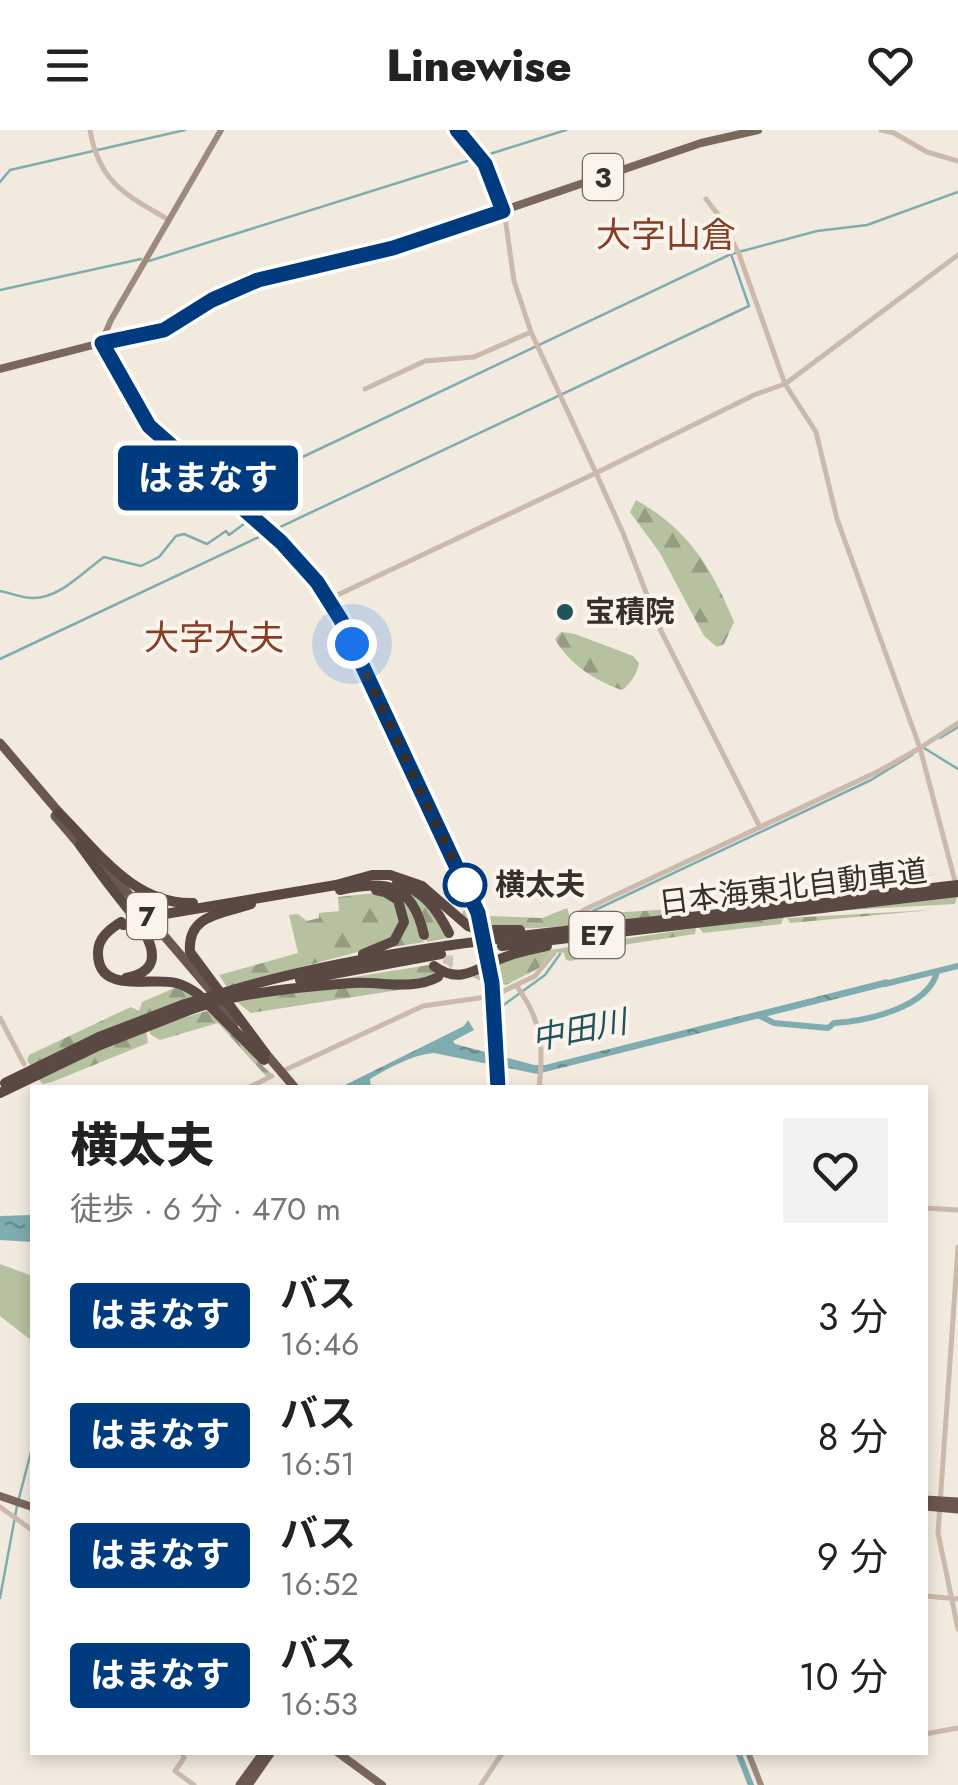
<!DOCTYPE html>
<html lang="ja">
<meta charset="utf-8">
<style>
:root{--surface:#fff;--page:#f2f2f2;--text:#222;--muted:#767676}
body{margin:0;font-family:Jost,"Noto Sans JP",sans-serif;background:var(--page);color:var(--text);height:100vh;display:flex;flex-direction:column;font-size:38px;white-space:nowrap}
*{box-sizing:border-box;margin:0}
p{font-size:32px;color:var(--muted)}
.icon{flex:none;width:55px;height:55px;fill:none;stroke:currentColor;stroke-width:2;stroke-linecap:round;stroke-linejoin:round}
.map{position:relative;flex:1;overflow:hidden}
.drawer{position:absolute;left:30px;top:955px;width:898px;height:670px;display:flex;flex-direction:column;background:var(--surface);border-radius:0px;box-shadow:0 5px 15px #0003}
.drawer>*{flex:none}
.badge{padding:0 20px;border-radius:8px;font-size:35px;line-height:65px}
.you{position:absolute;width:50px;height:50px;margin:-25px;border:8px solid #fff;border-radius:50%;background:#1a73e8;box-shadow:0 0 0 15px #1a73e833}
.map>.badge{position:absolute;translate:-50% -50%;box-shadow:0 0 0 5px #fff}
.round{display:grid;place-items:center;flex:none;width:105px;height:105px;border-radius:0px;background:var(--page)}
.head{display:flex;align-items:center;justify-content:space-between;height:170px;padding:0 40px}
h1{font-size:48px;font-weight:800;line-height:75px}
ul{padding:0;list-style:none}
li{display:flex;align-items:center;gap:30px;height:120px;padding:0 40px}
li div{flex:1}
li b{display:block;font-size:38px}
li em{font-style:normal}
li .badge{min-width:110px;font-weight:700;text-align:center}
header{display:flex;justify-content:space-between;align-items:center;height:130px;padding:0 40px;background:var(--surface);font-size:45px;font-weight:800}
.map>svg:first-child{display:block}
.forest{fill:url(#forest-firs)}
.pitch{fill:#b5c19f}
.water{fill:url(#water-ripples)}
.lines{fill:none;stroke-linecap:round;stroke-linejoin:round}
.stream{stroke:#7facaf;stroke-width:2.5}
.river{stroke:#7facaf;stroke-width:6}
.secondary-tunnel{stroke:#cdc5bb;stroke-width:6;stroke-dasharray:6 3;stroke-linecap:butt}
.motorway-tunnel{stroke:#cdc5bb;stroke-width:10;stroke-dasharray:10 5;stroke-linecap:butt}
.tertiary{stroke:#cbbaab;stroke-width:5}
.secondary{stroke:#9e8a7d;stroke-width:6}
.primary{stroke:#7a675c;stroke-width:8}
.trunk{stroke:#6a584f;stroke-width:9}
.motorway{stroke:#594942;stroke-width:10}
.motorway-bridge{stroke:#594942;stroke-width:10}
.line-casing{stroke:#fff;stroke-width:22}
.line{stroke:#003b80;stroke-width:15}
.walk{stroke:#392f2a;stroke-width:10;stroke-dasharray:0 18}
.poi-dot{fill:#205459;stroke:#faf4ec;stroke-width:4}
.stop-dot{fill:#fff;stroke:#003b80;stroke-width:5}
.labels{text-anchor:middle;stroke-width:8;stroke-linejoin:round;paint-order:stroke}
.shield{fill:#faf4ec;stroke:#736a64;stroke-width:2.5}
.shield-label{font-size:28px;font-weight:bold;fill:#392f2a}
.poi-label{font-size:30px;font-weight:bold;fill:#392f2a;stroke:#faf4ec;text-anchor:start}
.stop-label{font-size:30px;font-weight:bold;fill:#392f2a;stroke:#faf4ec;text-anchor:start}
.street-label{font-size:30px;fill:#392f2a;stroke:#faf4ec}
.water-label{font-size:32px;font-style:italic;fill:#205459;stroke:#faf4ec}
.quarter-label{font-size:35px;fill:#863e25;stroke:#faf4ec}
</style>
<header><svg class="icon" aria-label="menu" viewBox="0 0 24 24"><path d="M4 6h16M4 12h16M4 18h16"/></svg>Linewise<svg class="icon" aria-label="heart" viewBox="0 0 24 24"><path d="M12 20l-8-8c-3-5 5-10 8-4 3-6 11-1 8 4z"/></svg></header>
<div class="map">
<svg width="958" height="1655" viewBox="0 0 958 1655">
<defs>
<pattern id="forest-firs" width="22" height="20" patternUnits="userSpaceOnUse" patternTransform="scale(2.5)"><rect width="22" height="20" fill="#b5c19f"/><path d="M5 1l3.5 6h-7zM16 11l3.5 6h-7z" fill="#949d82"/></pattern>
<pattern id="water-ripples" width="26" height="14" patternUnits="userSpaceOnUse" patternTransform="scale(2.5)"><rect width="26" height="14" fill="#7facaf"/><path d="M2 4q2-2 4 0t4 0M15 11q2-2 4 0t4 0" fill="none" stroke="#698c8f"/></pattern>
</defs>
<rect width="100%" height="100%" fill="#f2eadf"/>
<!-- forest -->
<path class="forest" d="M 636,370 C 688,399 712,438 734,492 L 724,514 L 717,517 L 704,506 L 660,423 L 630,382 Z
M 561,502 L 575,504 L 633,526 L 639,533 C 638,543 630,554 622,560 C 595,551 568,533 555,509 Z
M 937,744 L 783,774 L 782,770 L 814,760 Z
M 382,752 L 419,765 L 448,804 L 448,808 L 427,812 L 420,783 Z
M 375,757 L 407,769 L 421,810 L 425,812 L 386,818 L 393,813 L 404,774 Z
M 374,763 L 391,768 L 401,785 L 393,808 L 365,820 L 227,857 L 219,845 L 298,823 L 289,785 L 298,784 L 307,791 L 319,788 L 319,783 L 339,781 L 338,767 Z
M 957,767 L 955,774 L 847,780 Z
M 466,775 L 474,781 L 482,797 L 481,791 L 488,792 L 488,786 L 542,788 L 567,778 L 570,787 L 578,791 L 575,796 L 492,800 L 460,788 Z
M 689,778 L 693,783 L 579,795 L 595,784 Z
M 932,780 L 790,793 L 787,788 Z
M 784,787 L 781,794 L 703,803 L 699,797 Z
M 696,798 L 695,804 L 629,814 L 571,831 L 566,830 L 564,823 L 551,822 L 539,838 L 506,855 L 499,853 L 497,838 L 486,843 L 481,851 L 473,847 L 523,824 Z
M 429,835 L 438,844 L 428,849 L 345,852 L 341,849 Z
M 179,856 L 197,867 L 30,935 L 27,930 L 29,925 L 118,883 L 131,877 L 139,881 L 142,872 Z
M 418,857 L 251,883 L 237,872 L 308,858 Z
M 210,880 L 265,938 L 272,944 L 267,947 L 218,893 L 160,910 L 151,905 L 148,898 Z
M 146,899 L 148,913 L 52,952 L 43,954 L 37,948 Z"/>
<!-- pitch -->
<path class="pitch" d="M 0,1134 L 32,1146 L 32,1211 L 0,1186 Z"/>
<!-- water -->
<path class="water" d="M 887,849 L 891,855 L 537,944 L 434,923 C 411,925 389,938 370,949 L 371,957 L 339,958 L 464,896 L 468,890 L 474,900 L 453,911 L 455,914 L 534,935 L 545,935 Z
M 32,1085 L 32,1112 L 0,1110 L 0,1086 Z"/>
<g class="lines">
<!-- stream -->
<path class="stream" d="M 0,52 L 10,40 L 185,0
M 149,131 L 566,0
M 0,160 L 141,129
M 259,388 L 292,332 L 731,124 L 817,101 L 867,95 L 958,62
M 0,461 C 11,463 22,468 33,468 C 60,468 83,442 104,427 L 141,436 L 159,427 L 176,406 L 184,404 L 207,414 L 226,401 L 229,405 L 248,391 L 253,392
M 0,529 L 749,176 L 731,124
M 940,608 L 958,597
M 924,618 L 958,639
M 576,794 L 593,781 L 871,650 L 912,625
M 487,887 L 545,845 L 560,824
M 19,1368 L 32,1318
M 0,1468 L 17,1376"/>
<!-- river -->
<path class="river" d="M 885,854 L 958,836
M 760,886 L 774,893 L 828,898 L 834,893 C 866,891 928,878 937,842
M 738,1622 L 751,1655"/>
<!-- secondary-tunnel -->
<path class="secondary-tunnel" d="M 480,790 L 489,832"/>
<!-- motorway-tunnel -->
<path class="motorway-tunnel" d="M 438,847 L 448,834 L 449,809"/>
<!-- tertiary -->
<path class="tertiary" d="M 90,0 C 99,53 126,65 169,90
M 881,0 L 894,3 L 927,22 L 958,31
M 706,69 L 720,87 L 739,124 L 785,254 L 816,302 L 837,389 L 920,618 L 958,593
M 365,259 L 425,231 L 474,227 L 531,202 L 514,151 L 506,94 L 497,62 L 485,34 L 458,0
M 329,469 L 596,343 L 531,202
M 760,697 L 661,501 L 623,403 L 596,343 L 754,265 L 785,254 L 958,125
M 574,788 L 584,780 L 879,641 L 920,618 L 955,751
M 516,855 C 542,891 544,914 539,958
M 0,888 L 24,934
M 285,940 L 423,876 L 493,866 L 535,846 L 554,823
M 248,958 L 272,946
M 925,1078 L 958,1080
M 958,1117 L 938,1403 L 958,1499
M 0,1377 L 32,1400
M 925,1466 L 958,1469
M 925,1604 L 958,1598
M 182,1622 L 184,1628 L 175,1641 L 194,1655
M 481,1655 L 503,1622"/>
<!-- secondary -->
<path class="secondary" d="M 221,0 L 111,190 L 101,213 L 103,220 L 149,296 L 276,407 L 329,469 L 480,790
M 491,840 L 498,958
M 748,1622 L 761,1655"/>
<!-- primary -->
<path class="primary" d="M 0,239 L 101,213 L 148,206 L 258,150 L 393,118 L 701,13 L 758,0
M 0,1366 L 32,1377
M 337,1622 L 382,1655"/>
<!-- trunk -->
<path class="trunk" d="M 0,613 L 63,687
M 55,686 L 84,720
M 102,733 L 219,870
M 212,868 L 234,894
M 262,919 L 295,958
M 925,1370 L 958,1372
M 925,1376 L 958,1379
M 240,1655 L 264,1622
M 248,1655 L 271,1622"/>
<!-- motorway -->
<path class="motorway" d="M 58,682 C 97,720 133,775 193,773
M 80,715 C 91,730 102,746 114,761 C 131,784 183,837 126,848
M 397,753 C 424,761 437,779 449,803
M 340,760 C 388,750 412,753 424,805
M 251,774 C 222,784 187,784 190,822 L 265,923
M 159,785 L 336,755 L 372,745 L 390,745 L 422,756 L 468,796 L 479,800 L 520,800
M 121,792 C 110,799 98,808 98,822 C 97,866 152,846 176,853 C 184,855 191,859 198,864 L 264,930
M 502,816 L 958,762
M 363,824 L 394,811 L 404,792 L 398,770 L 385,762 L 376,760
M 434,836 C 462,857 480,835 508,826 C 521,821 534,819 547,816
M 300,850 L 441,824
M 236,859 C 375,819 520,806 664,790 C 762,780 860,766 958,755
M 227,869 C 268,860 310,856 353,853 C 380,851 413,861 438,847
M 5,953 L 99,907 L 185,874
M 0,963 L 100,915 L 192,879"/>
<!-- motorway-bridge -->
<path class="motorway-bridge" d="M 123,795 L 161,788
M 185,874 L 236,859
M 192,879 L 234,866"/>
</g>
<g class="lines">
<!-- line casing -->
<g class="line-casing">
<path id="line" d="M 457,0 L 485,34 L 503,81 L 393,118 L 258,150 L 212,170 L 164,200 L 102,213 L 149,296 L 281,412 L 317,452 L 341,490 L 478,783 L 492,853 L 498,958"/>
</g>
<!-- line -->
<use href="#line" class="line"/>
<!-- walk -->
<path class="walk" d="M 352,514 L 465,755"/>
</g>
<!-- markers -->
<circle class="poi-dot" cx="565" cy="482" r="10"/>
<circle class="stop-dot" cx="465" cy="755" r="20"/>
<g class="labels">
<!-- shield labels -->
<g class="shield">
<rect x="583" y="24" width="40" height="46" rx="8"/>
<rect x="127" y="763" width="40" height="46" rx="8"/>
<rect x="569.5" y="782" width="55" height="46" rx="8"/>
</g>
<g class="shield-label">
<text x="603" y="57">3</text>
<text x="147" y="796">7</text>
<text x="597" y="815">E7</text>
</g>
<!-- poi labels -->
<g class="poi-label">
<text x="585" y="492">宝積院</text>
</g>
<!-- stop labels -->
<g class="stop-label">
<text x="495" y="765">横太夫</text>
</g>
<!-- street labels -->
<g class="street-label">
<text transform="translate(793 757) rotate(-7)" y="10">日本海東北自動車道</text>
</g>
<!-- water labels -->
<g class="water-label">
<text transform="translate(579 900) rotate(-11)" y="11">中田川</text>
</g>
<!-- quarter labels -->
<g class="quarter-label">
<text x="666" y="117">大字山倉</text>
<text x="214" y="520">大字大夫</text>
</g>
</g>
</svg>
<div class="you" style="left:352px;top:514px"></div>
<b class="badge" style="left:208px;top:348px;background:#003b80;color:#fff">はまなす</b>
<section class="drawer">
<div class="head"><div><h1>横太夫</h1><p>徒歩 · 6 分 · 470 m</p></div><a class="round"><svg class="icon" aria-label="heart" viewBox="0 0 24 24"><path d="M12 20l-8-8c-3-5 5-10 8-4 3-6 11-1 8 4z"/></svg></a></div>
<ul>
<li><span class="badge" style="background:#003b80;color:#fff">はまなす</span><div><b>バス</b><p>16:46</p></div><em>3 分</em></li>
<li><span class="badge" style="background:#003b80;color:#fff">はまなす</span><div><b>バス</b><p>16:51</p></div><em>8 分</em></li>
<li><span class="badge" style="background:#003b80;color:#fff">はまなす</span><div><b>バス</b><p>16:52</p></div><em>9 分</em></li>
<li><span class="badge" style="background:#003b80;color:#fff">はまなす</span><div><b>バス</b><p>16:53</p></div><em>10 分</em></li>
</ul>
</section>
</div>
